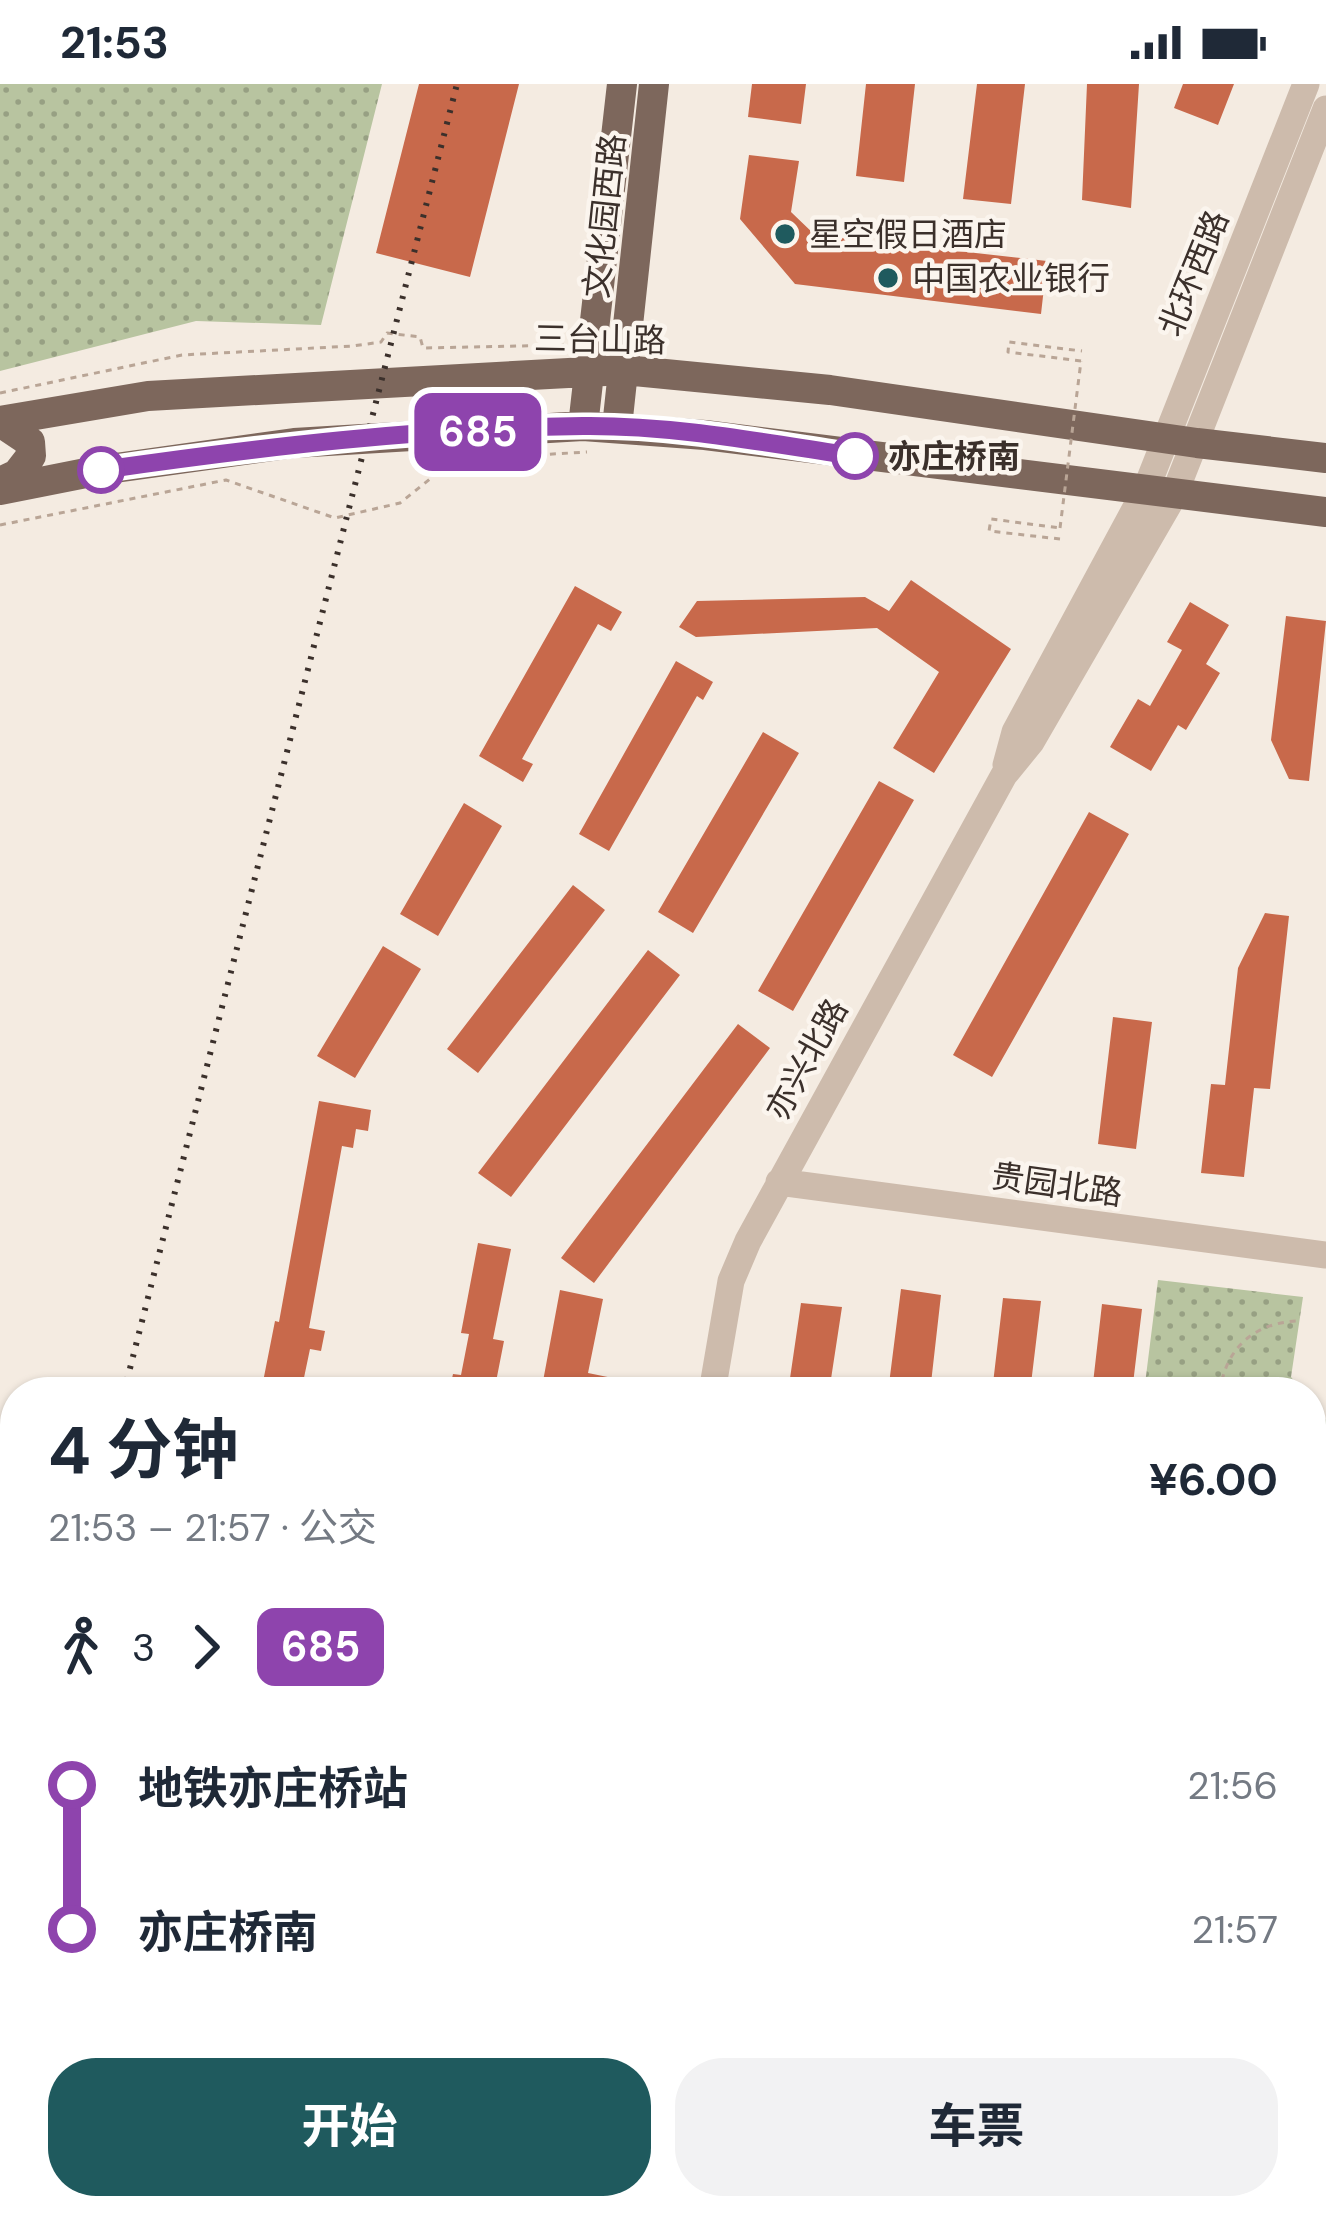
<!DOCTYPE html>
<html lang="zh">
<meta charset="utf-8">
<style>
:root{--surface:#fff;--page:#f2f2f3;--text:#1f2937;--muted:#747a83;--accent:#1f5a5e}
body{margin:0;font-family:"DM Sans","Noto Sans SC",sans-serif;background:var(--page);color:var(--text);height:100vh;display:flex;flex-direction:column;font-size:45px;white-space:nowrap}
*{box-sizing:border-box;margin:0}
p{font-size:39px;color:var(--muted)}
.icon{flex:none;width:66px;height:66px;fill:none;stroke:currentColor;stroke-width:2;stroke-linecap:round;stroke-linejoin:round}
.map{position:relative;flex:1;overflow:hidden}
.details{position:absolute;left:0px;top:1293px;width:1326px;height:843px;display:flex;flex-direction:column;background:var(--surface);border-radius:48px 48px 0 0;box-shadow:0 3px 9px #0004}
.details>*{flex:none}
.badge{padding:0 24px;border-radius:18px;font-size:42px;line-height:78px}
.map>.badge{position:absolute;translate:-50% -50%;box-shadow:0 0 0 6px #fff}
.legs{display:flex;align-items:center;gap:18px;height:132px;padding:0 48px;font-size:39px}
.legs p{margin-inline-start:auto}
.headline{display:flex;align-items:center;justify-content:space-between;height:204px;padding:0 48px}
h1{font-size:66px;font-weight:700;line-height:90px}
.button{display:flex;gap:24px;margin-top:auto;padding:24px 48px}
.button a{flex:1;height:138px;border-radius:48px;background:var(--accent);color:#fff;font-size:48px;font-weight:700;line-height:138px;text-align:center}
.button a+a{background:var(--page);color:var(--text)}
ul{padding:0 48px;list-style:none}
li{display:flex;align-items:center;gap:42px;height:144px;font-size:45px}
li i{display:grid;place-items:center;width:18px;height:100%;margin:0 15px;background:currentColor}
li i::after{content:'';width:30px;height:30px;margin:-15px;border:9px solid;border-radius:50%;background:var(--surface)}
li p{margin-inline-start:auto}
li:first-child i{background:linear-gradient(#0000 50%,currentColor 0)}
li:last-child i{background:linear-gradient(currentColor 50%,#0000 0)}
.status{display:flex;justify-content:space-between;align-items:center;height:84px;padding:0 60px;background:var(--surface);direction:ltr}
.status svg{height:33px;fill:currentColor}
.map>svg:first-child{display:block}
.grass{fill:url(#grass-dots)}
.garden{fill:#b8c4a0}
.building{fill:#c8694b}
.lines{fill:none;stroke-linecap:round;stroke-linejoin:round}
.path{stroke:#b9a596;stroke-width:3;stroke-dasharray:6 6;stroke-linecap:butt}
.minor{stroke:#cdbbac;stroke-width:27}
.major{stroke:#7d675c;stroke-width:30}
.rail{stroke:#3b302b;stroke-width:6;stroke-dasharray:3 9;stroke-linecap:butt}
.path-bridge{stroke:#b9a596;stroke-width:3;stroke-dasharray:6 6;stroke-linecap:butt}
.line-1-casing{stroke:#fff;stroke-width:27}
.line-1{stroke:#8e44ad;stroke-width:18}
.poi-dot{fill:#1f5a5e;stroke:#fbf5ee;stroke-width:4.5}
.stop-1-dot{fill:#fff;stroke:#8e44ad;stroke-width:6}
.labels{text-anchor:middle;stroke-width:9;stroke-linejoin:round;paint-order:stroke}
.street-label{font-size:33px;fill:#3b302b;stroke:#fbf5ee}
.poi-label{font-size:33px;fill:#3b302b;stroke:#fbf5ee;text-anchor:start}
.stop-label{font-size:33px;font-weight:bold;fill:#3b302b;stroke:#fbf5ee;text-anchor:start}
</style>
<div class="status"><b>21:53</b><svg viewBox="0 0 49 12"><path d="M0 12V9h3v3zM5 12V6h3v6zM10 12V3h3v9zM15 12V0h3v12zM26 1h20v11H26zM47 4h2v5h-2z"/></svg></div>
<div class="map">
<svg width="1326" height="2135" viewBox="0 0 1326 2135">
<defs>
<pattern id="grass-dots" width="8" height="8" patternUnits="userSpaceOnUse" patternTransform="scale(3)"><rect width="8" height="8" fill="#b8c4a0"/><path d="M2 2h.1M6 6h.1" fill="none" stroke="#97a083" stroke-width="1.8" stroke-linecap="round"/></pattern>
</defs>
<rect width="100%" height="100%" fill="#f4ebe1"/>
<!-- grass -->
<path class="grass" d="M 0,0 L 382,0 L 321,241 L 196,237 L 0,287 Z
M 1158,1196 L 1303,1213 L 1291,1293 L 1303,1308 L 1144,1308 Z
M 1311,1318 L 1326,1336 L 1326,1960 L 1311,1958 Z"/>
<!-- garden -->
<path class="garden" d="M 1311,1378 L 1326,1380 L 1326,1486 L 1311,1484 Z"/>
<!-- building -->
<path class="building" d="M 419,0 L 519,0 L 470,193 L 376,169 Z
M 752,0 L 806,0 L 801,40 L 748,33 Z
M 866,0 L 915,0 L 904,98 L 856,92 Z
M 977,0 L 1025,0 L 1011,120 L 963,115 Z
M 1087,0 L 1139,0 L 1131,124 L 1082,116 Z
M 1183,0 L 1234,0 L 1218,41 L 1174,24 Z
M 749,71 L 799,77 L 791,128 L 815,151 L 1047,177 L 1041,230 L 795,200 L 740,135 Z
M 911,496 L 1011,565 L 934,689 L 893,664 L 939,588 L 877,544 L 696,553 L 679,543 L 697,517 L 865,513 L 889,527 Z
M 575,502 L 622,528 L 611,547 L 598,540 L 522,675 L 533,680 L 523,698 L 479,672 Z
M 1190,518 L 1229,541 L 1206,580 L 1220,589 L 1186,646 L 1178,641 L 1151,687 L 1110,663 L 1138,615 L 1150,622 L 1182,566 L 1167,558 Z
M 1286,532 L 1326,537 L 1309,697 L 1289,695 L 1271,656 Z
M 676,577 L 713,598 L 703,616 L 697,612 L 609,767 L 579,750 Z
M 763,648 L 799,669 L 693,849 L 658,828 Z
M 879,697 L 914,716 L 793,927 L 758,907 Z
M 464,719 L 502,742 L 438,852 L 400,830 Z
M 1089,728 L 1129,750 L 992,993 L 953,971 Z
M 573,801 L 605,826 L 478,989 L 447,965 Z
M 1265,829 L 1289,832 L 1270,1005 L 1254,1004 L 1244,1093 L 1201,1089 L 1211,1000 L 1225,1001 L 1238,884 Z
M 383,862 L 421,885 L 355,994 L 317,972 Z
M 648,866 L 680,891 L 511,1113 L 478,1089 Z
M 1113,933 L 1152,938 L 1136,1065 L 1098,1060 Z
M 738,940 L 770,964 L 594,1199 L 561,1174 Z
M 319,1017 L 371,1026 L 368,1047 L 356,1045 L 353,1064 L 342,1062 L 309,1244 L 325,1247 L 321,1267 L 310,1265 L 301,1308 L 261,1308 L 275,1237 L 279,1238 Z
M 478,1159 L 511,1165 L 493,1255 L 504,1257 L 494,1308 L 449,1308 L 453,1290 L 461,1291 L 469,1250 L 461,1249 Z
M 901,1205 L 941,1211 L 930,1308 L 888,1308 Z
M 560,1206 L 603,1215 L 588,1289 L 647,1301 L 646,1308 L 541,1308 Z
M 1003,1214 L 1041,1217 L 1030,1308 L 992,1308 Z
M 801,1219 L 842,1223 L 829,1308 L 788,1308 Z
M 1102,1220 L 1142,1225 L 1132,1308 L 1092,1308 Z
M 659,2121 L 701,2121 L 699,2135 L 657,2135 Z
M 765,2121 L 808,2121 L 806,2135 L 763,2135 Z
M 872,2121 L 913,2121 L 912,2135 L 870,2135 Z
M 974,2121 L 1015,2121 L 1013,2135 L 973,2135 Z
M 1056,2121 L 1115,2121 L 1113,2135 L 1055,2131 Z
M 1180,2121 L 1223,2121 L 1221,2135 L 1178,2135 Z
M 1271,2121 L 1312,2121 L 1310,2135 L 1269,2135 Z"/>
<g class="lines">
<!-- path -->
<path class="path" d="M 1081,277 L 1008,268 L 1009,258 L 1082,267
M 0,309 L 182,271 L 353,262 L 381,258 L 387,249 L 420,253 L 423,264 L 565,261
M 502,373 L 587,368
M 0,441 L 226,396 L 335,434 L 400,419 L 456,374
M 1060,455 L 989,447 L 991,435 L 1060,444
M 1220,1308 C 1225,1264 1255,1238 1299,1237
M 1311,1582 L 1316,1582
M 1311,1746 L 1323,1757
M 1311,1816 L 1324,1758
M 1311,1893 L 1323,1896"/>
<!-- minor -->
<path class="minor" d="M 1006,681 L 1015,648 L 1146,405 L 1306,0
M 779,1098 L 1326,1171
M 712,1308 L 731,1197 L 748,1157 L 1004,691 L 1031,658 L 1174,411 L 1326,25
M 1311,1977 L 1326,1979
M 565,2135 L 567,2121"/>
<!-- major -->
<path class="major" d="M 0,337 L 148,312 L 624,286 L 830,306 L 1197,359 L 1326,374
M 0,338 L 30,358 L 31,372 L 17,390 L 0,398
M 583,342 L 622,0
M 617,343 L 654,0
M 0,406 L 101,386 L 294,359 L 583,342 L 705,351 L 1326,428"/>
<!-- rail -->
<path class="rail" d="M 124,1308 L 457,0
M 0,1691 L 15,1658"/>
<!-- path-bridge -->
<path class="path-bridge" d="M 1060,444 L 1081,277"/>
</g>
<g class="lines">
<!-- line-1 casing -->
<g class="line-1-casing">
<path id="line-1" d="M 101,386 C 261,363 421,344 583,342 C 674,341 766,359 855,372"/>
</g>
<!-- line-1 -->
<use href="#line-1" class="line-1"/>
</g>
<!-- markers -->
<g class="poi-dot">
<circle cx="785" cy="150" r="12"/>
<circle cx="888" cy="194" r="12"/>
</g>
<g class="stop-1-dot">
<circle cx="855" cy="372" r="21"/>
<circle cx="101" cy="386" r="21"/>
</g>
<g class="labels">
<!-- street labels -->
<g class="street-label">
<text transform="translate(604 132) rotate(-84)" y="12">文化园西路</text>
<text transform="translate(1193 189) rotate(-68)" y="12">北环西路</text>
<text transform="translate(600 255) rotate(1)" y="12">三台山路</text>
<text transform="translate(806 975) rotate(-61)" y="12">亦兴北路</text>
<text transform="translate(1057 1100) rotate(8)" y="12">贵园北路</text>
</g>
<!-- poi labels -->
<g class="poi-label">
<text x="809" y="162">星空假日酒店</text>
<text x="912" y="206">中国农业银行</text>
</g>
<!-- stop labels -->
<g class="stop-label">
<text x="888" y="384">亦庄桥南</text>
</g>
</g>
</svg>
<b class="badge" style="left:478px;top:348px;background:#8e44ad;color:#fff">685</b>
<section class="details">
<div class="headline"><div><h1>4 分钟</h1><p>21:53 – 21:57 · 公交</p></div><b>¥6.00</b></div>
<div class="legs"><svg class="icon" aria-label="walk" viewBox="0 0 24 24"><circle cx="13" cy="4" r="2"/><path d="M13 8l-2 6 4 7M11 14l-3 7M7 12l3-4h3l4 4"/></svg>3<svg class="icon" aria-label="forward" viewBox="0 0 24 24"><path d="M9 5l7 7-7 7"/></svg><b class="badge" style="background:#8e44ad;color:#fff">685</b></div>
<ul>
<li><i style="color:#8e44ad"></i><b>地铁亦庄桥站</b><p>21:56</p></li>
<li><i style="color:#8e44ad"></i><b>亦庄桥南</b><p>21:57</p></li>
</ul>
<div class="button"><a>开始</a><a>车票</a></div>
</section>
</div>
